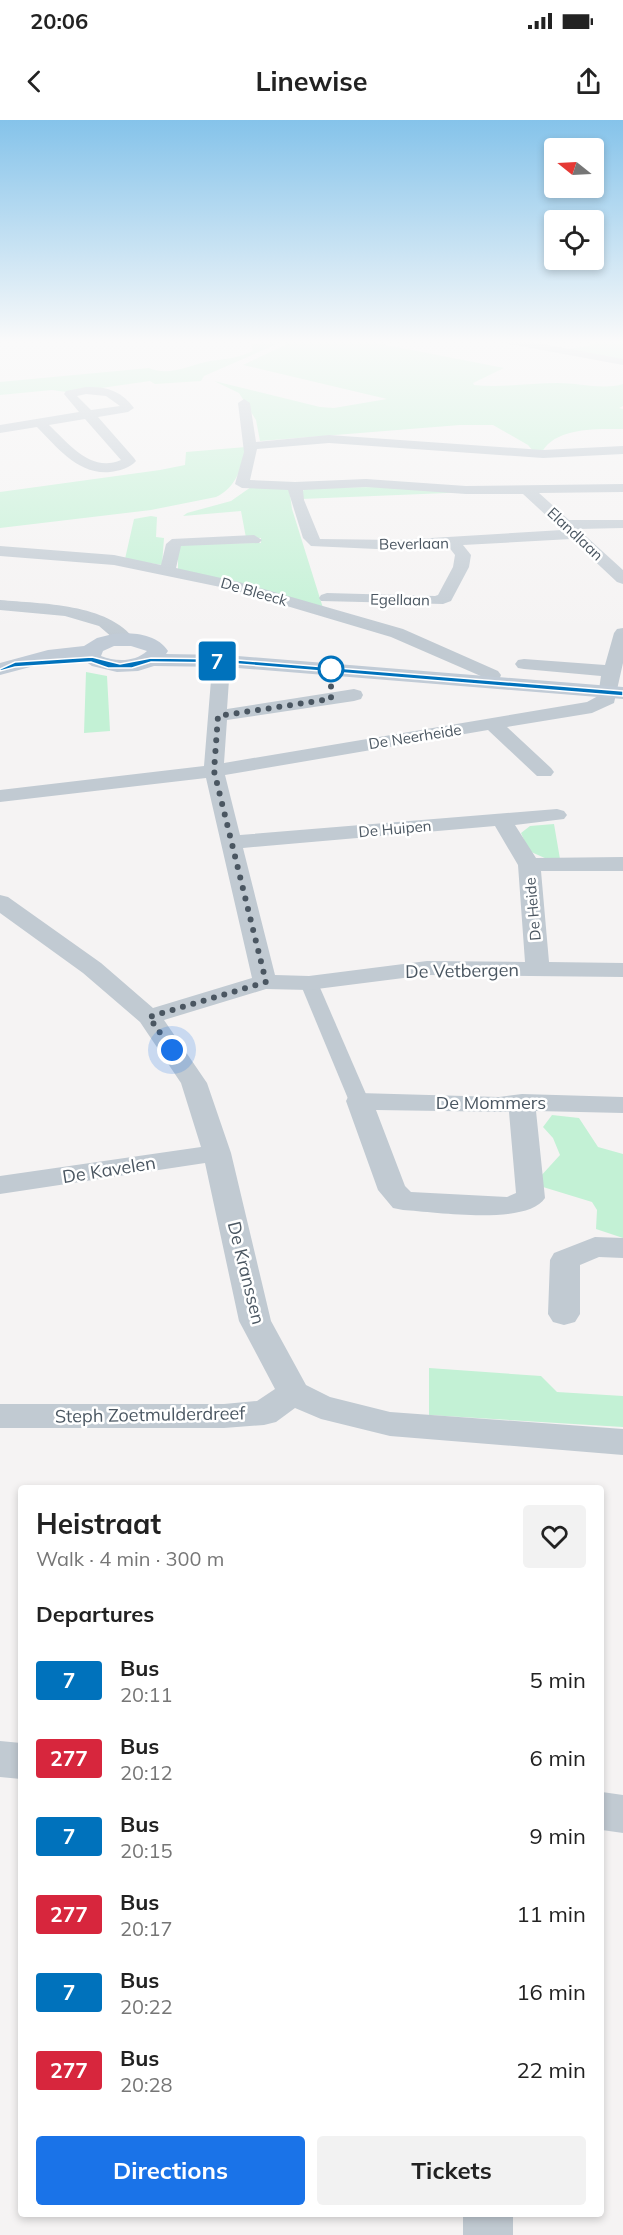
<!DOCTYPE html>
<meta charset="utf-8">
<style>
:root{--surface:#fff;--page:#f2f2f2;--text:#222;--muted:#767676;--accent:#1a73e8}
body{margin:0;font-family:Mulish,sans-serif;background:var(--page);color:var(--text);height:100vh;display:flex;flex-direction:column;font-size:22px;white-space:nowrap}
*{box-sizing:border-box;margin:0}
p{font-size:20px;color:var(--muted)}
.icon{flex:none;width:33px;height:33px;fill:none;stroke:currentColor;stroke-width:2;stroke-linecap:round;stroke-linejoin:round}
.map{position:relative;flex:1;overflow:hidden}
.panel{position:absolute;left:18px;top:1365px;width:586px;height:732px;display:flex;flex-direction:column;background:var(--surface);border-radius:6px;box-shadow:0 3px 9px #0003}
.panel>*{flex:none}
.badge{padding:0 12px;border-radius:4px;font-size:21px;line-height:39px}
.needle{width:39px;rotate:288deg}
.fabs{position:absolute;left:544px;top:18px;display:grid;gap:12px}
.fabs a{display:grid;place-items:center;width:60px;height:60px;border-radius:6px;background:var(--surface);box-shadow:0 3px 9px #0003;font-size:30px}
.you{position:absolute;width:30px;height:30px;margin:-15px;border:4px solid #fff;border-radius:50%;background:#1a73e8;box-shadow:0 0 0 9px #1a73e833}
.map>.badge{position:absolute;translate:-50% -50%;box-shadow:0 0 0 3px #fff}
h2{padding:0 18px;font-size:22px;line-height:54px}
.round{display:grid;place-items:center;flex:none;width:63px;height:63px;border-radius:6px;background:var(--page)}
.head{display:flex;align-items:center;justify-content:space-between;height:102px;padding:0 18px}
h1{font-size:28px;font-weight:700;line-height:45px}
.button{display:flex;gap:12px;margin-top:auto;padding:12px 18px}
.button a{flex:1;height:69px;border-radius:6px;background:var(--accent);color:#fff;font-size:24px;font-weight:700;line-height:69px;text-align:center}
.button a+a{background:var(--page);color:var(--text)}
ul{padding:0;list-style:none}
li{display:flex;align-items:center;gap:18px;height:78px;padding:0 18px}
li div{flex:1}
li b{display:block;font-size:22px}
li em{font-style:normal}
li .badge{min-width:66px;font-weight:700;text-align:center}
.status{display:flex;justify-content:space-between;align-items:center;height:42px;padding:0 30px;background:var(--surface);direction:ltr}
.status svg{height:16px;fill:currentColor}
header{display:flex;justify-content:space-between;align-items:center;height:78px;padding:0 18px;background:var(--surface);font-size:27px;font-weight:700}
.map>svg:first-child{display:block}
.green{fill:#c3f1d5}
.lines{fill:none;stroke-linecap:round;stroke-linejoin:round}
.pedestrian{fill:#c1cad2;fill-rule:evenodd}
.minor{fill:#c1cad2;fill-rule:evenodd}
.secondary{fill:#c1cbd6;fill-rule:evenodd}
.line{fill:#0072bc;stroke:#fff;stroke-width:1.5}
.walk{stroke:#4a5661;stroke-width:6;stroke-dasharray:0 10.8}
.stop-dot{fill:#fff;stroke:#0072bc;stroke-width:3}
.labels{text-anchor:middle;stroke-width:5;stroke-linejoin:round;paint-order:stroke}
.far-street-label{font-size:15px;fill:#4a5661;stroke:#fff}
.street-label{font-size:18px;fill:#4a5661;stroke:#fff}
</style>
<div class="status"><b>20:06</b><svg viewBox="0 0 49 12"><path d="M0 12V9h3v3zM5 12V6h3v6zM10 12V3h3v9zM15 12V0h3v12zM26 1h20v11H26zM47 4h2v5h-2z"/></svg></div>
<header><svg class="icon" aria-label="back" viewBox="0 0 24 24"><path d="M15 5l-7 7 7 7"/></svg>Linewise<svg class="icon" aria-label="share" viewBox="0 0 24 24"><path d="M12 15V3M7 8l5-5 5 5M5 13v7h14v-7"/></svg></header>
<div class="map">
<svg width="623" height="2115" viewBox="0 0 623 2115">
<rect width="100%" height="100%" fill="#f5f3f3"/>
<!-- green -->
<path class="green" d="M 271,220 L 277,224 L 204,256 L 201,261 L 155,264 L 150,261 L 101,268 L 87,267 L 66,272 L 52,270 L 0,275 L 0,262 L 149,248 C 169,257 190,245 210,241 C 226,239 238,238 253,231 L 251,224 Z
M 285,220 L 361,220 L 504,248 L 473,263 L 474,265 C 503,268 529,263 558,263 C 578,263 603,270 623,264 L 623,286 L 619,288 L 623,289 L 623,309 C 597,309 556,307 542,332 L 534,332 L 528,325 L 493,305 L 460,305 L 260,321 L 256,300 L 239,273 L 214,261 L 320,287 L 334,288 L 387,279 L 243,245 L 285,225 L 287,222 Z
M 593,220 L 623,220 L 623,241 L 558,230 L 589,226 L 595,222 Z
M 246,327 C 242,347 236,368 216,377 L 151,390 L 0,408 L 0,372 L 160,350 L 185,345 L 186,332 Z
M 251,367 L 289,368 L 292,389 L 323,488 L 178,450 L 178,424 L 261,423 L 261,418 L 246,418 L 241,391 L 183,396 L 187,393 L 231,381 Z
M 380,367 L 471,372 L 301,379 L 304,368 Z
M 151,396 L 157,397 L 156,417 L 164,418 L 162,445 L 125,439 L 134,399 Z
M 86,552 L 107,556 L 110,611 L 84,613 Z
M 554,704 L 560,739 L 547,739 L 529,731 L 521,713 L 530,706 Z
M 552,995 L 579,998 L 598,1027 L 623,1034 L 623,1118 L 596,1109 L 597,1090 L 592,1082 L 543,1067 L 539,1058 L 560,1035 L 553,1018 L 543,1007 Z
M 429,1248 L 541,1256 L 557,1272 L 623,1276 L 623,1307 L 429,1295 Z"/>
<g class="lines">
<!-- pedestrian -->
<path class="pedestrian" d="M 309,858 L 315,859 L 318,863 L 369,981 L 366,985 L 352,985 L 349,981 L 300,863 L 303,859 Z"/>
<!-- minor -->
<path class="minor" d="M 498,220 L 522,220 L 623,239 L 623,245 L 504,223 Z
M 86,267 C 106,266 122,271 134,288 L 128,292 L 98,297 L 134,338 L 136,341 C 130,348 119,351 110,352 C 78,355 57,327 37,307 L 0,313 L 0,305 L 79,292 L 64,274 L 66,271 ZM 86,274 L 106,276 L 120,286 L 91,290 L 77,276 ZM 85,299 L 121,340 C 91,353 69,324 49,305 Z
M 244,279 L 250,283 L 256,322 L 329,315 L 543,330 L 623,326 L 623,334 L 543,338 L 329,323 L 257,329 L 250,360 L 295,362 L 366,359 L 466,366 L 623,364 L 623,372 L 539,373 L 569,400 L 623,400 L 623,408 L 578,409 L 623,450 L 623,464 L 617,462 L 571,419 L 463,425 L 471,435 L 469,447 L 451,481 L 443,484 L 321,481 L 319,478 L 321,475 L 327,473 L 435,476 L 438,475 L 453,447 L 455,435 L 448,426 L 398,430 L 311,426 L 303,418 L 288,370 L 242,368 L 235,364 L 244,332 L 238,283 ZM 366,367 L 466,374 L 523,374 L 562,410 L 398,420 L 320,419 L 304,380 L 303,370 Z
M 254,415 L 262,420 L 259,423 L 181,426 L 176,448 L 239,462 L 403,509 L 498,551 L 501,555 L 497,565 L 485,565 L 483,557 L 391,517 L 230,469 L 114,445 L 0,436 L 0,426 L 114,435 L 161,445 L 166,424 L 172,419 Z
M 0,480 C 42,484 108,483 135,520 L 132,524 L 120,524 L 99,506 L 65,496 L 0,490 Z
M 623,508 L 623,543 L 614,583 L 592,593 L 507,607 L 551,648 L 554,652 L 551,656 L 537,656 L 488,610 L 225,655 L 240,715 L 557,689 L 564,691 L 567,695 L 564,699 L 515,705 L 536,738 L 623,737 L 623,751 L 541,751 L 549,842 L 623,843 L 623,857 L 427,855 L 309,870 L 266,869 L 164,900 L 207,963 L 231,1033 L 271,1201 L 306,1265 L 330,1277 L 390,1292 L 623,1309 L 623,1335 L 390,1316 L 321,1299 L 295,1288 L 276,1302 L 264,1305 L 224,1308 L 0,1308 L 0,1284 L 224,1284 L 257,1281 L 275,1269 L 239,1201 L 205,1043 L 0,1074 L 0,1056 L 201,1027 L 181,963 L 140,902 L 83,853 L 0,793 L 0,775 L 8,777 L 101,843 L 153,888 L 252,858 L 206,658 L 0,682 L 0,670 L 204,646 L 211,560 L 214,556 L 226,556 L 229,560 L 227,589 L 354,569 L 361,571 L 363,575 L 361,579 L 354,581 L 227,600 L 224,643 L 587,582 L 598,576 L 601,556 L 524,549 L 518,548 L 515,544 L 518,540 L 524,539 L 605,545 L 614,513 L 617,509 ZM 495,706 L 518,745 L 525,842 L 427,841 L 309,856 L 275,855 L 243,728 Z
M 359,973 L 499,977 L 522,974 L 623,977 L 623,993 L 536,991 L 545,1078 C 527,1106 435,1092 403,1090 L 393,1088 L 378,1070 L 346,981 L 349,975 ZM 376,990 L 509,992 L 516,1073 L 507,1077 L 411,1072 L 405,1066 Z
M 595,1117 L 623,1118 L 623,1138 L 599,1137 L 580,1145 L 580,1194 L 575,1202 L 564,1205 L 553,1202 L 548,1194 L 550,1140 L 554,1133 Z
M 0,1621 L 21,1623 L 21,1659 L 0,1657 Z
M 602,1672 L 623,1675 L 623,1713 L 602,1710 Z
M 463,2094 L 513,2094 L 513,2115 L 463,2115 Z"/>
<!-- secondary -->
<path class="secondary" d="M 113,514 C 132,512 157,514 168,531 L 166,534 L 225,535 L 623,567 L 623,579 L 225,547 L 154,546 L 138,551 L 117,552 L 92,546 L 82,539 L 49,542 L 0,555 L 0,543 L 48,530 L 84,526 L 97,518 ZM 114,526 L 131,526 L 147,531 C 135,542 116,542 101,536 L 103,531 Z"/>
</g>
<!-- sky -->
<linearGradient id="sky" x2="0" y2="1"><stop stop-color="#85c3ea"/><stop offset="0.43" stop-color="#fafafa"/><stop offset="1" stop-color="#fafafa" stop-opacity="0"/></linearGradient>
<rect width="623" height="516" fill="url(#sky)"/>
<!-- line -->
<path class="line" d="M 92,537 L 120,544 L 151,538 L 225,539 L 623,571 L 623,576 L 225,543 L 151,542 L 132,548 L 108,548 L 91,542 L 15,547 L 0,551 L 0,549 L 15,542 Z"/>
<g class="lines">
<!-- walk -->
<path class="walk" d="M 172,930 L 149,897 L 266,862 L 214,651 L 218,596 L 331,579 L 331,549"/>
</g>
<!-- markers -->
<circle class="stop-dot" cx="331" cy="549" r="12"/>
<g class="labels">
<!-- far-street labels -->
<g class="far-street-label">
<text transform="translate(575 414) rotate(43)" y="5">Elandlaan</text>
<text transform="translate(414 424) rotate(-1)" y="5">Beverlaan</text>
<text transform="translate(254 472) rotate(16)" y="5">De Bleeck</text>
<text transform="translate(400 480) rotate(1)" y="5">Egellaan</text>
<text transform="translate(415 617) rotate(-9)" y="5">De Neerheide</text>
<text transform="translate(395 709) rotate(-5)" y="5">De Huipen</text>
<text transform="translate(533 789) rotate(-95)" y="5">De Heide</text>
</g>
<!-- street labels -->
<g class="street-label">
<text transform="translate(462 851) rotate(-1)" y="6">De Vetbergen</text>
<text x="491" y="989">De Mommers</text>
<text transform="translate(109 1050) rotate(-9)" y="6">De Kavelen</text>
<text transform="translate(246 1153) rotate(76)" y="6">De Kranssen</text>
<text transform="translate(150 1295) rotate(-1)" y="6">Steph Zoetmulderdreef</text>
</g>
</g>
</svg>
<div class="fabs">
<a><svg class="needle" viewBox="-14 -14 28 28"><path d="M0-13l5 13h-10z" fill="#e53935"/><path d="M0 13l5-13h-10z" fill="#767676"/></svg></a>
<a><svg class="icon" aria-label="locate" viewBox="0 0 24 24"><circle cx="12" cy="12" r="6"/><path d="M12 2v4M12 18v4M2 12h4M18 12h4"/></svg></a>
</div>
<div class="you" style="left:172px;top:930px"></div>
<b class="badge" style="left:217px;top:541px;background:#0072bc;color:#fff">7</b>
<section class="panel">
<div class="head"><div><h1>Heistraat</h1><p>Walk · 4 min · 300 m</p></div><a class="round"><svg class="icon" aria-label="heart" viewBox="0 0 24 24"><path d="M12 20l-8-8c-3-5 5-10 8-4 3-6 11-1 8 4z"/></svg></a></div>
<h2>Departures</h2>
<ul>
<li><span class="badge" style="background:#0072bc;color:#fff">7</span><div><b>Bus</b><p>20:11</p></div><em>5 min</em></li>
<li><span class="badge" style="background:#d7263d;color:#fff">277</span><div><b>Bus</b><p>20:12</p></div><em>6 min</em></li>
<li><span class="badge" style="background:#0072bc;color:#fff">7</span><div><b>Bus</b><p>20:15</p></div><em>9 min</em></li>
<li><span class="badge" style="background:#d7263d;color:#fff">277</span><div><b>Bus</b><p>20:17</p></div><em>11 min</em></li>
<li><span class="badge" style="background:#0072bc;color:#fff">7</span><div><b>Bus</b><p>20:22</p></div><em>16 min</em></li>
<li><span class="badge" style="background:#d7263d;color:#fff">277</span><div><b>Bus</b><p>20:28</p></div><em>22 min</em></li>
</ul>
<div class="button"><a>Directions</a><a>Tickets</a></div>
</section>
</div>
